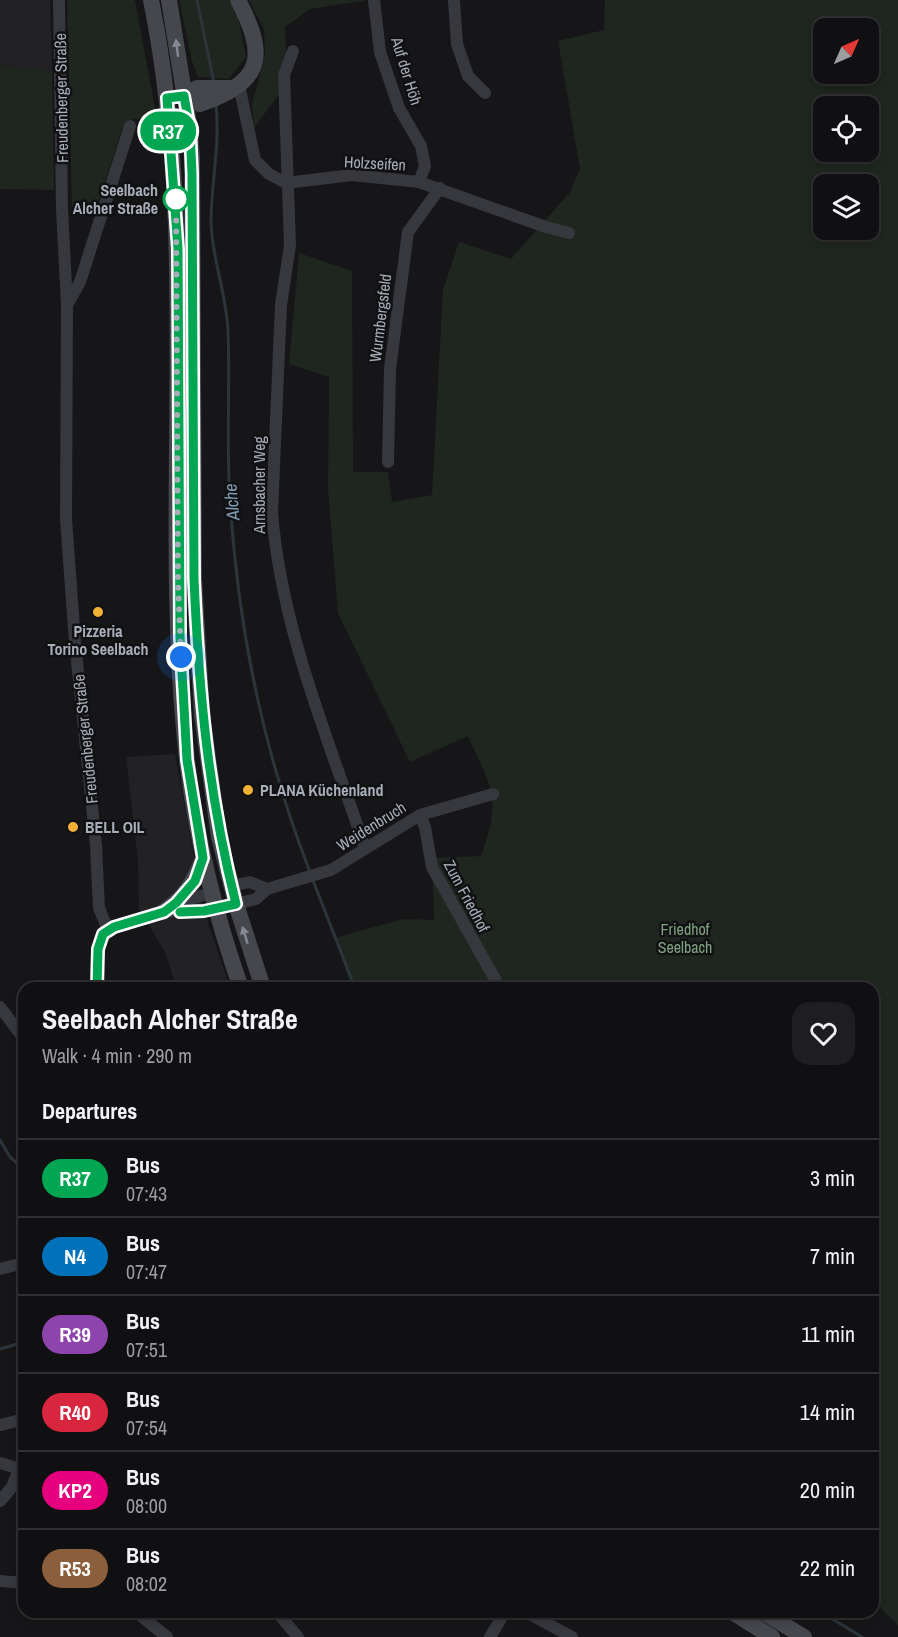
<!DOCTYPE html>
<meta charset="utf-8">
<style>
:root{--surface:#101012;--page:#1e1e20;--text:#f1f3f6;--muted:#9c9d9f;--line:#303032}
body{margin:0;font-family:"Archivo Narrow",sans-serif;background:var(--page);color:var(--text);height:100vh;display:flex;flex-direction:column;font-size:22px;white-space:nowrap}
*{box-sizing:border-box;margin:0}
p{font-size:20px;color:var(--muted)}
.icon{flex:none;width:33px;height:33px;fill:none;stroke:currentColor;stroke-width:2;stroke-linecap:round;stroke-linejoin:round}
.map{position:relative;flex:1;overflow:hidden}
.sheet{position:absolute;left:18px;top:982px;width:861px;height:636px;display:flex;flex-direction:column;background:var(--surface);border-radius:18px;box-shadow:0 3px 9px #0003,0 0 0 2px var(--line)}
.sheet>*{flex:none}
.badge{padding:0 12px;border-radius:20px;font-size:21px;line-height:39px}
.needle{width:39px;rotate:45deg}
.fabs{position:absolute;left:813px;top:18px;display:grid;gap:12px}
.fabs a{display:grid;place-items:center;width:66px;height:66px;border-radius:12px;background:var(--surface);box-shadow:0 3px 9px #0003,0 0 0 2px var(--line);font-size:30px}
.you{position:absolute;width:30px;height:30px;margin:-15px;border:4px solid #fff;border-radius:50%;background:#1a73e8;box-shadow:0 0 0 9px #1a73e833}
.map>.badge{position:absolute;translate:-50% -50%;box-shadow:0 0 0 3px #fff}
h2{padding:0 24px;font-size:22px;line-height:54px}
.round{display:grid;place-items:center;flex:none;width:63px;height:63px;border-radius:18px;background:var(--page)}
.overview{display:flex;align-items:center;justify-content:space-between;height:102px;padding:0 24px}
h1{font-size:28px;font-weight:700;line-height:45px}
ul{padding:0;list-style:none}
li{display:flex;align-items:center;gap:18px;height:78px;padding:0 24px;border-top:2px solid var(--line)}
li div{flex:1}
li b{display:block;font-size:22px}
li em{font-style:normal}
li .badge{min-width:66px;font-weight:700;text-align:center}
.map>svg:first-child{display:block}
.built{fill:#222225}
.green{fill:#1e261f;fill-rule:evenodd}
.lines{fill:none;stroke-linecap:round;stroke-linejoin:round}
.stream{stroke:#2c353c;stroke-width:3}
.street{stroke:#37383d;stroke-width:12}
.secondary{stroke:#45474d;stroke-width:16}
.oneway{fill:#858993}
.line-casing{stroke:#fff;stroke-width:14}
.line{stroke:#00a651;stroke-width:9}
.walk{stroke:#a8adb8;stroke-width:6;stroke-dasharray:0 10.8}
.stop-dot{fill:#fff;stroke:#00a651;stroke-width:3}
.poi-dot{fill:#f2b134;stroke:#111113;stroke-width:2}
.labels{text-anchor:middle;stroke-width:5;stroke-linejoin:round;paint-order:stroke}
.street-label{font-size:16px;fill:#a8adb8;stroke:#111113}
.stop-label{font-size:16px;font-weight:bold;fill:#a8adb8;stroke:#111113;text-anchor:end}
.poi-label{font-size:16px;font-weight:bold;fill:#a8adb8;stroke:#111113;text-anchor:start}
.park-label{font-size:16px;fill:#7fa381;stroke:#111113}
.water-label{font-size:18px;font-style:italic;fill:#7f9bb3;stroke:#111113}
</style>
<div class="map">
<svg width="898" height="1637" viewBox="0 0 898 1637">
<rect width="100%" height="100%" fill="#161618"/>
<!-- built -->
<path class="built" d="M 0,0 L 50,0 L 52,71 L 0,65 Z
M 175,754 L 204,911 L 230,988 L 177,988 L 165,952 L 139,909 L 138,860 L 126,757 Z"/>
<!-- green -->
<path class="green" d="M 67,0 L 135,0 L 157,119 L 133,119 L 122,129 L 97,206 L 72,207 Z
M 179,0 L 229,0 L 238,17 L 246,57 L 229,79 L 198,77 L 192,61 Z
M 249,0 L 368,0 L 310,9 L 285,27 L 286,55 L 279,94 L 254,128 L 252,104 L 265,55 L 264,30 Z
M 605,0 L 898,0 L 898,1625 L 873,1601 L 873,988 L 352,988 L 335,938 L 403,919 L 434,920 L 432,858 L 481,856 C 502,797 492,790 468,736 L 410,762 L 338,613 L 328,490 L 329,377 L 289,364 L 299,253 L 352,271 L 353,472 L 388,472 L 392,502 L 432,495 L 443,290 L 459,242 L 511,259 L 570,192 L 580,169 L 558,41 L 604,30 ZM 824,28 L 868,28 L 868,74 L 824,74 ZM 824,106 L 868,106 L 868,152 L 824,152 ZM 824,184 L 868,184 L 868,230 L 824,230 Z
M 0,65 L 52,71 L 54,190 L 0,189 Z"/>
<g class="lines">
<!-- stream -->
<path class="stream" d="M 197,0 L 214,83
M 216,105 C 220,143 212,179 211,218 C 211,255 226,292 228,330 C 230,379 227,429 229,479 C 235,614 261,746 310,872
M 312,878 L 355,988
M 0,1140 L 10,1157 L 24,1169
M 0,1349 L 24,1342
M 821,1612 L 862,1637"/>
<!-- street -->
<path class="street" d="M 59,0 L 62,209 L 67,305 L 66,519 L 75,642 L 96,845 L 99,908 L 108,930
M 374,0 L 380,52 L 399,108 L 421,146 L 425,166 L 419,182
M 454,0 L 457,44 L 468,76 L 485,93
M 293,51 L 284,75 L 290,245 L 281,305 L 272,512 C 281,628 328,738 365,848
M 239,85 L 255,160 L 269,174 L 286,183 L 352,175 L 419,182 L 546,227 L 569,233
M 67,305 L 80,282 L 130,126
M 388,462 L 390,369 L 408,232 L 440,188
M 420,815 L 425,827 L 432,867 L 500,988
M 231,886 L 250,882 L 267,889
M 176,903 L 211,893
M 236,904 L 256,899 L 267,889 L 331,870 L 420,815 L 493,794
M 97,988 L 98,949 L 100,940 L 108,930 L 163,912 L 215,909
M 0,1007 L 24,1039
M 0,1269 L 24,1263
M 1,1425 L 24,1419
M 0,1463 L 24,1470
M 0,1501 L 12,1487 L 19,1469
M 0,1581 L 24,1583
M 136,1612 L 167,1637
M 277,1612 L 298,1637
M 526,1612 L 572,1637
M 490,1637 L 505,1612"/>
<!-- secondary -->
<path class="secondary" d="M 151,0 C 202,250 159,507 187,760 C 196,838 215,914 241,988
M 169,0 L 189,123 L 192,157 L 194,579 L 202,715 L 219,837 L 236,904 L 263,988
M 184,96 L 200,104 C 263,82 268,57 238,0
M 184,96 L 197,88 L 232,88
M 163,912 C 185,897 194,882 203,858
M 732,1612 L 772,1637
M 763,1612 L 804,1637"/>
</g>
<!-- one-way arrows -->
<defs><path id="oneway-solid" d="M-6-.8H1V-3.2L6.5 0L1 3.2V.8H-6Z" transform="scale(1.5)"/></defs>
<g class="oneway">
<use href="#oneway-solid" transform="translate(177 48) rotate(-97)"/>
<use href="#oneway-solid" transform="translate(245 935) rotate(-107)"/>
</g>
<g class="lines">
<!-- line casing -->
<g class="line-casing">
<path id="line" d="M 97,988 L 98,949 L 103,934 L 114,927 L 164,912 L 176,903 L 195,881 L 203,858 L 187,760 L 180,637 L 178,249 L 167,98 L 184,96 L 190,129 L 192,174 L 194,579 C 199,693 208,793 236,904 L 204,911 L 180,912"/>
</g>
<!-- line -->
<use href="#line" class="line"/>
<!-- walk -->
<path class="walk" d="M 176,199 L 178,579 L 181,657"/>
</g>
<!-- markers -->
<circle class="stop-dot" cx="176" cy="199" r="12"/>
<g class="poi-dot">
<circle cx="98" cy="612" r="6"/>
<circle cx="248" cy="790" r="6"/>
<circle cx="73" cy="827" r="6"/>
</g>
<g class="labels">
<!-- street labels -->
<g class="street-label">
<text transform="translate(407 71) rotate(73)" y="6">Auf der Höh</text>
<text transform="translate(61 98) rotate(-91)" y="6">Freudenberger Straße</text>
<text transform="translate(375 163) rotate(3)" y="6">Holzseifen</text>
<text transform="translate(380 318) rotate(-83)" y="6">Wurmbergsfeld</text>
<text transform="translate(259 485) rotate(-90)" y="6">Arnsbacher Weg</text>
<text transform="translate(85 739) rotate(-96)" y="6">Freudenberger Straße</text>
<text transform="translate(371 826) rotate(-32)" y="6">Weidenbruch</text>
<text transform="translate(467 896) rotate(62)" y="6">Zum Friedhof</text>
</g>
<!-- stop labels -->
<g class="stop-label">
<text x="158" y="196">Seelbach<tspan x="158" dy="18">Alcher Straße</tspan></text>
</g>
<!-- poi labels -->
<g class="poi-label">
<text x="98" y="637" text-anchor="middle">Pizzeria<tspan x="98" dy="18">Torino Seelbach</tspan></text>
<text x="260" y="796">PLANA Küchenland</text>
<text x="85" y="833">BELL OIL</text>
</g>
<!-- park labels -->
<g class="park-label">
<text x="685" y="935">Friedhof<tspan x="685" dy="18">Seelbach</tspan></text>
</g>
<!-- water labels -->
<g class="water-label">
<text transform="translate(232 502) rotate(-95)" y="6">Alche</text>
</g>
</g>
</svg>
<div class="fabs">
<a><svg class="needle" viewBox="-14 -14 28 28"><path d="M0-13l5 13h-10z" fill="#e53935"/><path d="M0 13l5-13h-10z" fill="#9c9d9f"/></svg></a>
<a><svg class="icon" aria-label="locate" viewBox="0 0 24 24"><circle cx="12" cy="12" r="6"/><path d="M12 2v4M12 18v4M2 12h4M18 12h4"/></svg></a>
<a><svg class="icon" aria-label="layers" viewBox="0 0 24 24"><path d="M12 4l9 5-9 5-9-5zM3 14l9 5 9-5"/></svg></a>
</div>
<div class="you" style="left:181px;top:657px"></div>
<b class="badge" style="left:168px;top:131px;background:#00a651;color:#fff">R37</b>
<section class="sheet">
<div class="overview"><div><h1>Seelbach Alcher Straße</h1><p>Walk · 4 min · 290 m</p></div><a class="round"><svg class="icon" aria-label="heart" viewBox="0 0 24 24"><path d="M12 20l-8-8c-3-5 5-10 8-4 3-6 11-1 8 4z"/></svg></a></div>
<h2>Departures</h2>
<ul>
<li><span class="badge" style="background:#00a651;color:#fff">R37</span><div><b>Bus</b><p>07:43</p></div><em>3 min</em></li>
<li><span class="badge" style="background:#0072bc;color:#fff">N4</span><div><b>Bus</b><p>07:47</p></div><em>7 min</em></li>
<li><span class="badge" style="background:#8e44ad;color:#fff">R39</span><div><b>Bus</b><p>07:51</p></div><em>11 min</em></li>
<li><span class="badge" style="background:#d7263d;color:#fff">R40</span><div><b>Bus</b><p>07:54</p></div><em>14 min</em></li>
<li><span class="badge" style="background:#e6007e;color:#fff">KP2</span><div><b>Bus</b><p>08:00</p></div><em>20 min</em></li>
<li><span class="badge" style="background:#8b5e3c;color:#fff">R53</span><div><b>Bus</b><p>08:02</p></div><em>22 min</em></li>
</ul>
</section>
</div>
